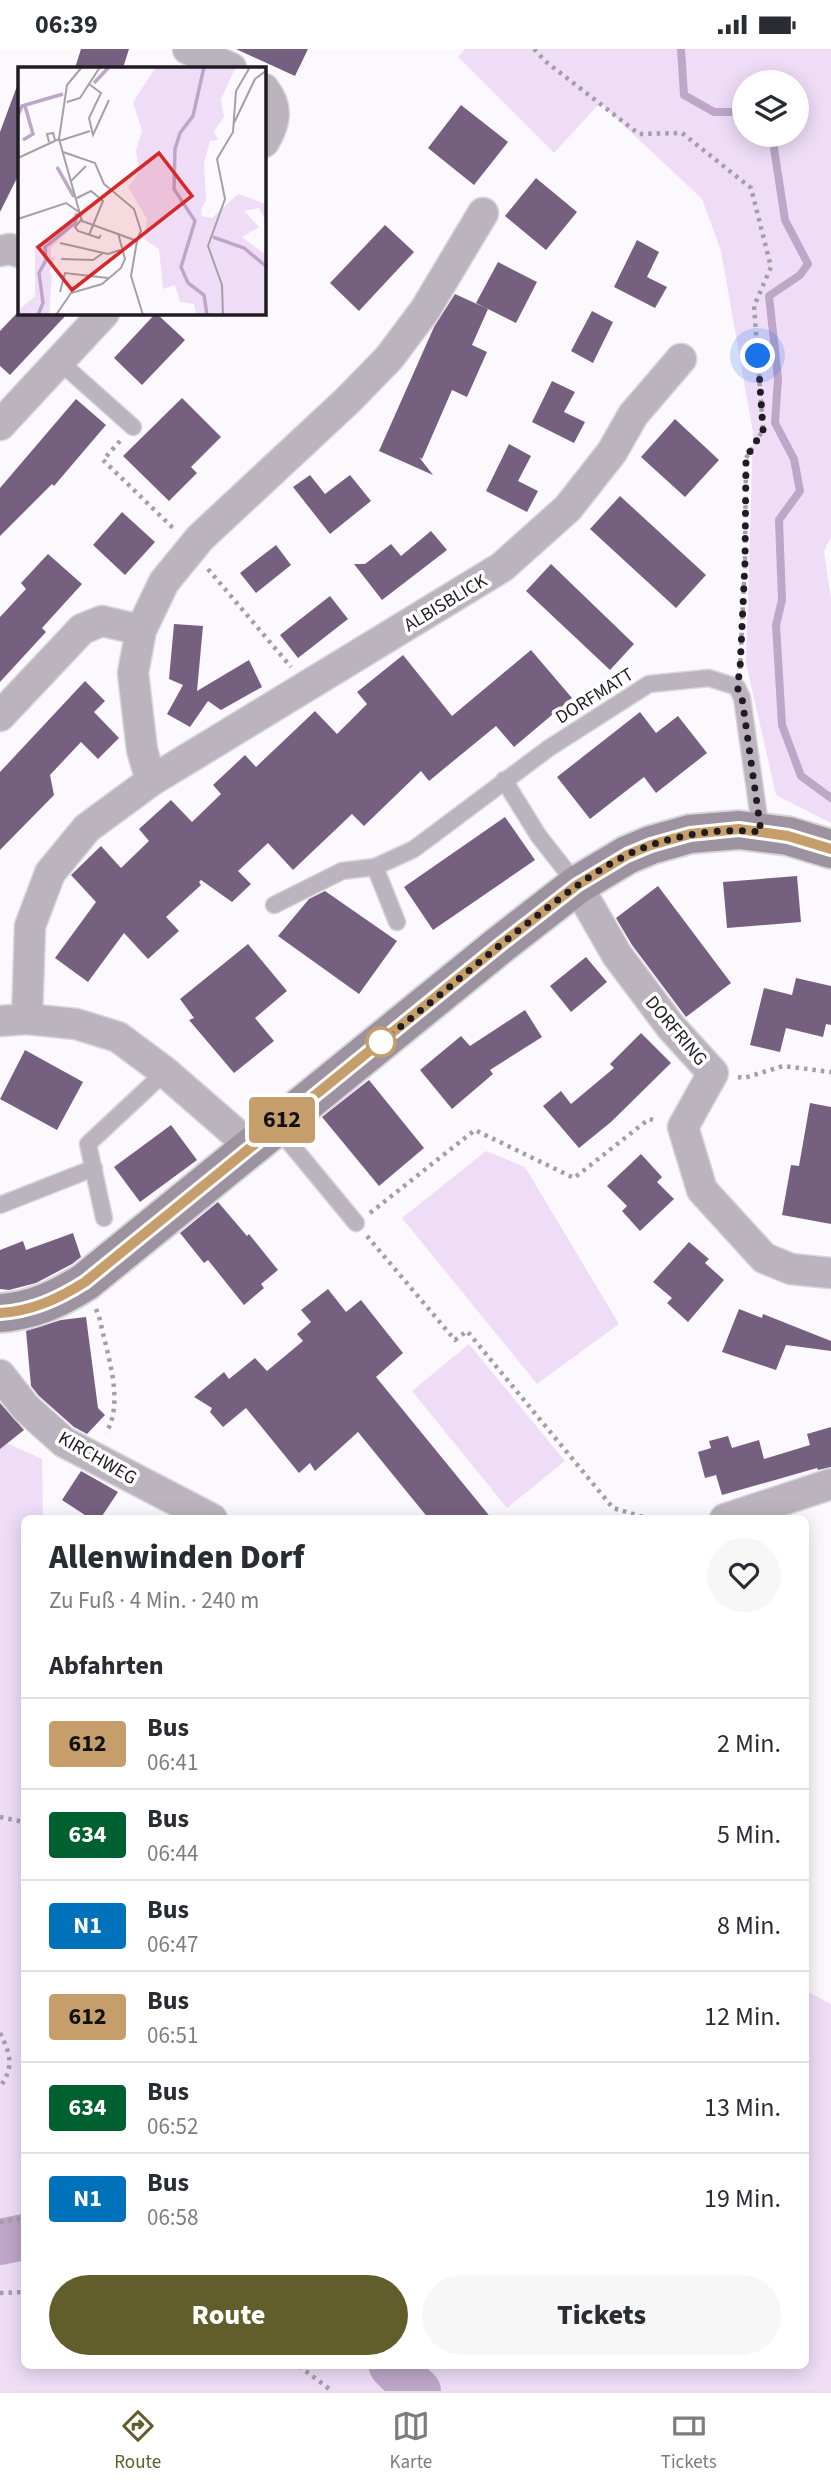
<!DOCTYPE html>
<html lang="de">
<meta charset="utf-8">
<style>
:root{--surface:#fff;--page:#f7f7f7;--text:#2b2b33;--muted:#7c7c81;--line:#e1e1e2;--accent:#615e2b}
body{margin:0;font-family:"Source Sans 3",sans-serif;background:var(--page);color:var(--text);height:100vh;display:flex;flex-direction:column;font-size:26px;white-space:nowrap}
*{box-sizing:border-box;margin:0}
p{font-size:23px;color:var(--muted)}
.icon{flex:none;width:38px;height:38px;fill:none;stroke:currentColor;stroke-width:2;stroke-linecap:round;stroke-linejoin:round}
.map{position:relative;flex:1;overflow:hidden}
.sheet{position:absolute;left:21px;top:1466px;width:788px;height:854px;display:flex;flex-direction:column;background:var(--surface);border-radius:10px;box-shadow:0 4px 18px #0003}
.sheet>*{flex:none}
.badge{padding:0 14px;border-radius:5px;font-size:24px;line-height:46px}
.buttons{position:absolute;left:732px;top:21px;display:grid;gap:14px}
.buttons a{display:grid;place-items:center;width:77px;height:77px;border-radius:50%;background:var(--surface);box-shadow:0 4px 18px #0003;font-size:35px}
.you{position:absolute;width:35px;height:35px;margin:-18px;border:5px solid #fff;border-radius:50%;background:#1a73e8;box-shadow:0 0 0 10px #1a73e833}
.map>.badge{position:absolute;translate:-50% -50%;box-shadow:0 0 0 4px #fff}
h2{padding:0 28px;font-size:26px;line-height:63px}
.round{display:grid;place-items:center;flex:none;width:74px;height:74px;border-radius:37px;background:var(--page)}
.head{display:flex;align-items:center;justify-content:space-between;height:119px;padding:0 28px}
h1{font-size:33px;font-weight:800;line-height:52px}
.cta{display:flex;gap:14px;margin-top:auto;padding:14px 28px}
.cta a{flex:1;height:80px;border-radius:42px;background:var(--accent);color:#fff;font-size:28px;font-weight:800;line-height:80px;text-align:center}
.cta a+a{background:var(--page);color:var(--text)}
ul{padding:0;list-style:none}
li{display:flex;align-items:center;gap:21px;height:91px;padding:0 28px;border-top:2px solid var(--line)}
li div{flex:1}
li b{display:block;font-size:26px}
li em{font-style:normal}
li .badge{min-width:77px;font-weight:700;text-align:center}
.status{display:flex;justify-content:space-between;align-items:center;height:49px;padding:0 35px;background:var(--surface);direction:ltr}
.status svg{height:19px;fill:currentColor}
.tabs{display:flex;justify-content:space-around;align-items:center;height:98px;border-top:2px solid var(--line);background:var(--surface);font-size:19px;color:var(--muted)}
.tabs a{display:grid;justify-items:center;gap:4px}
.tabs .current{color:var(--accent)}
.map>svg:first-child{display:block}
.green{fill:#efddf8;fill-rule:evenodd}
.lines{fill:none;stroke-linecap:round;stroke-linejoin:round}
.stream{stroke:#bea6c9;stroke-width:8}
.river{stroke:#bea6c9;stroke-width:46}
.building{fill:#766080}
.lane-casing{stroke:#d9d6db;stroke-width:19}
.street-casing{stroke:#d9d6db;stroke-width:33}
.secondary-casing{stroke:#d9d6db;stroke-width:42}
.path{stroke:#a39fa5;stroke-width:4.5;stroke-dasharray:3.5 5;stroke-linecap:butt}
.lane{stroke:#bbb4be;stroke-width:16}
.street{stroke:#bbb4be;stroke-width:30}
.secondary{stroke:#9c92a0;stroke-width:38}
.line-casing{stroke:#fff;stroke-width:16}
.line{stroke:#c69e6b;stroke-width:10}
.walk{stroke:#211c23;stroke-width:7;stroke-dasharray:0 12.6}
.stop-dot{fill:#fff;stroke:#c69e6b;stroke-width:3.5}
.labels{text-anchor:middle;stroke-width:7;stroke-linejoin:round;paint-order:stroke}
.street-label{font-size:19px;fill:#211c23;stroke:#fff}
.inset-river{fill:none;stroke:#bea6c9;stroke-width:3.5}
.inset-road{fill:none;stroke:#a4a1a6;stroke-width:2}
.view{fill:#d62828;fill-opacity:0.15;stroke:#d62828;stroke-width:3.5}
.inset-edge{fill:none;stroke:#211c23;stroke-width:3.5}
</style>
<div class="status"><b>06:39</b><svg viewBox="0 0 49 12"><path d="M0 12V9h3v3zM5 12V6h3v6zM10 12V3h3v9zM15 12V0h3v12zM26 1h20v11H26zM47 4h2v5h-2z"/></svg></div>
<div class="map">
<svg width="831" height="2342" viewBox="0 0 831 2342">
<rect width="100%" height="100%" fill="#fcf9fe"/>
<!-- green -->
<path class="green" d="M 465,0 L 831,0 L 831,488 L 824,502 L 831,550 L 831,774 L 776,746 L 746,614 L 753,384 L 721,202 L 702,150 L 600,54 L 554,104 L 458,8 ZM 796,33 L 796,86 L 744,86 L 744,33 Z
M 486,1102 L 525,1118 L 619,1275 L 537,1335 L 402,1169 Z
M 469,1295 L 565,1412 L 507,1459 L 412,1342 Z
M 0,1391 L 42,1410 L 43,1470 L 24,1470 L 24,2317 L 805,2317 L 805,1941 L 831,1955 L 831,2342 L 0,2342 Z"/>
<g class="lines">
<!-- stream -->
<path class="stream" d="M 681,0 L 684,46 L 714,63 L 744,63
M 772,86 L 785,171 L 808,215 L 800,226 L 769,247 L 778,329 L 775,374 L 794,410 L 800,442 L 779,471 L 782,551 L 776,576 L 782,676 L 801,727 L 831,749"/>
<!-- river -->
<path class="river" d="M 0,2193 L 24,2188
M 392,2317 L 418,2342"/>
</g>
<!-- building -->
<path class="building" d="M 81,0 L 129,0 L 123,19 L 75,19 Z
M 236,0 L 308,0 L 295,27 Z
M 17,37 L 19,37 L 19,125 L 0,163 L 0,83 Z
M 461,56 L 508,93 L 474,136 L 428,99 Z
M 536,129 L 577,163 L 546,201 L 505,167 Z
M 385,176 L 414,203 L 359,262 L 330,234 Z
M 637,191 L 659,203 L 647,228 L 667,238 L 655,259 L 614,238 Z
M 498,213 L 537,233 L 516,274 L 476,254 Z
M 455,245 L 488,260 L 472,296 L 487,303 L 467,348 L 452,341 L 422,410 L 419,408 L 433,426 L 379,402 L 434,278 Z
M 592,262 L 613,273 L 593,314 L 571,302 Z
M 17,264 L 68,264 L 10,326 L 0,317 L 0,282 Z
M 156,264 L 185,291 L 142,336 L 114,309 Z
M 552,332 L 575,343 L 564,363 L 585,373 L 574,394 L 532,373 Z
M 182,349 L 221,388 L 191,418 L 197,424 L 169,452 L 123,407 Z
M 76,350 L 106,376 L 54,437 L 52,435 L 0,487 L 0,439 Z
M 675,370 L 719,411 L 685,448 L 641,408 Z
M 509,395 L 531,407 L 518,432 L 538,442 L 527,463 L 486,442 Z
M 310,426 L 325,445 L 350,426 L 371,452 L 330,485 L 293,438 Z
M 620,447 L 706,526 L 676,559 L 590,480 Z
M 122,463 L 155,493 L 125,526 L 93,496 Z
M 431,482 L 447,501 L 382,551 L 354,515 L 365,515 L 391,495 L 401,507 Z
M 276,496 L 291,516 L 256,544 L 240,524 Z
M 48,505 L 82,535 L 42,579 L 46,583 L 0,633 L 0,568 L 26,540 L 21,534 Z
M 551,515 L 634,595 L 610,621 L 526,542 Z
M 330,547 L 348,570 L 298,609 L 280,586 Z
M 174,575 L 203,577 L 197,642 L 249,611 L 262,638 L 221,661 L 208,652 L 190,678 L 167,665 L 183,636 L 169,630 Z
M 531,601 L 572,649 L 514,698 L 496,677 L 429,732 L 421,722 L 364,777 L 352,765 L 293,821 L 268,794 L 238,822 L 251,835 L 232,853 L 201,831 L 199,833 L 201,836 L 166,868 L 179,882 L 148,910 L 124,884 L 88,933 L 55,909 L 96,853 L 71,826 L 101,797 L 121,819 L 149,792 L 139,780 L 171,751 L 192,773 L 221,745 L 213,736 L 245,706 L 256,718 L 315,662 L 337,685 L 367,655 L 357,643 L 403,606 L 452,667 Z
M 85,632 L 105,652 L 94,663 L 119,689 L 98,710 L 81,693 L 50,726 L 54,746 L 0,801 L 0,723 Z
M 640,663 L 656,684 L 678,667 L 707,704 L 656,744 L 644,728 L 590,770 L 557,728 Z
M 505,768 L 535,811 L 433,881 L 404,838 Z
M 797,827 L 801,873 L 727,879 L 723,833 Z
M 658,837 L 731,934 L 686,968 L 632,896 L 616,869 Z
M 325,842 L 397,892 L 359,945 L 278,887 L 309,850 Z
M 248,895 L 287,942 L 255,969 L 274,992 L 234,1024 L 189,971 L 194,969 L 180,950 Z
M 586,908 L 607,933 L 571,963 L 550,937 Z
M 796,929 L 831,937 L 831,976 L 826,975 L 823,988 L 786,979 L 780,1003 L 750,996 L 764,939 L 792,946 Z
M 525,961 L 542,988 L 490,1021 L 493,1025 L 452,1060 L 420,1021 L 461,987 L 470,997 Z
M 641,984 L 671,1014 L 611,1073 L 579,1099 L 543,1057 L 561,1042 L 571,1055 L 614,1019 L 610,1015 Z
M 25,1001 L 83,1033 L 57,1081 L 0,1050 Z
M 369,1031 L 424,1099 L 379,1137 L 322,1068 Z
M 810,1054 L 831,1058 L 831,1175 L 782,1166 L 791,1116 L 799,1117 Z
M 171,1076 L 197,1111 L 140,1153 L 114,1118 Z
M 641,1105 L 662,1128 L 657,1133 L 674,1150 L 640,1182 L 622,1162 L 627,1157 L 607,1137 Z
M 218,1153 L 247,1187 L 249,1185 L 278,1221 L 261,1235 L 264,1239 L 244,1256 L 208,1211 L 204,1214 L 180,1184 Z
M 73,1184 L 81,1208 L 72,1215 L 36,1234 L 9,1241 L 0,1240 L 0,1201 L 23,1192 L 26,1201 Z
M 689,1193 L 709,1210 L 705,1214 L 724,1231 L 688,1273 L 667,1254 L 672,1249 L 653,1233 Z
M 328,1240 L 346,1263 L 361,1251 L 403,1304 L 376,1328 L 492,1470 L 429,1470 L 358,1383 L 315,1422 L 310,1414 L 299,1424 L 246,1359 L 223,1378 L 210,1363 L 212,1359 L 194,1348 L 224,1323 L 229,1330 L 255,1309 L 267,1322 L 303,1292 L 297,1285 L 311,1273 L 301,1261 Z
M 739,1260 L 762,1269 L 763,1265 L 831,1292 L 831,1302 L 786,1296 L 776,1321 L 722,1303 Z
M 86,1268 L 98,1359 L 105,1366 L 87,1385 L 74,1378 L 39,1347 L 31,1337 L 26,1282 L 61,1271 Z
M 0,1354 L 24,1381 L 0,1400 Z
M 831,1378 L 831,1418 L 818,1421 L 817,1419 L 722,1446 L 716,1426 L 705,1429 L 698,1403 L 711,1399 L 709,1392 L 728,1387 L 732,1399 L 759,1391 L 764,1410 L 810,1396 L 807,1385 Z
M 81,1422 L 118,1443 L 100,1470 L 91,1470 L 62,1451 Z"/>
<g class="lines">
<!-- lane casing -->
<g class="lane-casing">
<path id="lane" d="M 59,312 L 133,378
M 504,731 L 538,786 L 577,836
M 274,856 L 342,822 L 375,818
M 397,873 L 375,818 L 414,800 L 549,699 L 649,635 L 709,629 L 737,638 L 742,649 L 761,783
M 275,1076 L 356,1174
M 0,1156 L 94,1119
M 104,1169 L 88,1095 L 165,1023"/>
</g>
<!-- street casing -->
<g class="street-casing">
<path id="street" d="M 188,0 L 231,19
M 264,40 C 279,59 275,74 264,93
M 0,202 L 10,200 L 19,203
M 0,376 L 104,264
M 0,667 L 82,580 L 102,572 L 141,581
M 151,732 L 142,701 L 133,624 L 141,581 L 164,533 L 200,489 L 347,352 L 389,309 L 425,261 L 483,164
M 577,836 L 617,906 L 671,978 L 713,1024 L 683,1078 L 702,1141 L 764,1209 L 791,1220 L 831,1224
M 27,970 L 30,877 L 50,824 L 87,779 L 151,732 L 502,518 L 568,459 L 612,403 L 633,366 L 681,310
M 0,972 L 27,970 L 76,975 L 118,988 L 165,1023 L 250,1097
M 0,1326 L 26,1359 L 64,1393 L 212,1470
M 725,1470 L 831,1435"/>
</g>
<!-- secondary casing -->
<g class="secondary-casing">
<path id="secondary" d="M 0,1264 C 32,1262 58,1250 85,1233 L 501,895 L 577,836 L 627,806 L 651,796 L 690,785 L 739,781 L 788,787 L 831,800"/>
</g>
<!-- path -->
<path class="path" d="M 534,0 L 545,12 L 639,85 L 682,84 L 751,139 L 771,218 L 754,257 L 763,381 L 746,409 L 745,513 L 740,620
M 120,392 L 103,411 L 174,480
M 208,520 L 291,618
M 738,1028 L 744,1029 L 783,1017 L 831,1023
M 370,1164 L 475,1081 L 574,1129 L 649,1070 L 658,1072
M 367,1187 L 455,1291 L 467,1282 L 613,1459 L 650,1470
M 96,1260 L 100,1271 C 107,1306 125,1352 106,1384
M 0,1768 L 24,1773
M 0,1984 C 11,2006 14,2018 0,2038
M 0,2173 L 24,2169
M 0,2244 L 24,2243
M 299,2317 L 332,2342"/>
<!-- lane -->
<use href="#lane" class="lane"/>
<!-- street -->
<use href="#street" class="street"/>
<!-- secondary -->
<use href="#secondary" class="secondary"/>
</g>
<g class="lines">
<!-- line casing -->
<g class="line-casing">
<path id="line" d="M 0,1264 C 32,1262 58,1250 85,1233 L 501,895 L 577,836 L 627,806 L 651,796 L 690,785 L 739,780 L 788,787 L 831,800"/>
</g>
<!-- line -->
<use href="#line" class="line"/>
<!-- walk -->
<path class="walk" d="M 381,993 C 434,952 485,907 538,866 C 573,839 610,810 651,796 C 686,784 725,779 761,783 L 742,649 L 737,638 L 740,621 L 745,513 L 746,409 L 763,381 L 758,307"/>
</g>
<!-- markers -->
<circle class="stop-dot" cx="381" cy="993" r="14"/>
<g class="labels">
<!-- street labels -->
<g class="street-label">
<text transform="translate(445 553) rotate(-31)" y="7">ALBISBLICK</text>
<text transform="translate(594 646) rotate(-32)" y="7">DORFMATT</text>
<text transform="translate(677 981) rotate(50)" y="7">DORFRING</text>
<text transform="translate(98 1408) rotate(30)" y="7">KIRCHWEG</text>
</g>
</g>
<!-- overview -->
<g transform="translate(18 18)">
<rect width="248" height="248" fill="#fcf9fe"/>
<path d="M 138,0 L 218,0 L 203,32 L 206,50 L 196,64 L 200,73 L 192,74 L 186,96 L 188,133 L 183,143 L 184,149 L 194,151 L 220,127 L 248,137 L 248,155 L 241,141 L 226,144 L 241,160 L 224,170 L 248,188 L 248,248 L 178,248 L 176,237 L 162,235 L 157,218 L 145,222 L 141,182 L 126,172 L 129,152 L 110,120 L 121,105 L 118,83 L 124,64 L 115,35 ZM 57,145 L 61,153 L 33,181 L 33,190 L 37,191 L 31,205 L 34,206 L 31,248 L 2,248 L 2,242 L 17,229 L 17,179 L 47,161 Z" fill="#efddf8"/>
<path class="inset-river" d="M 186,0 L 175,49 L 162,66 L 157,82 L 156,122 L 177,154 L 163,200 L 170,216 L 186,228 L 189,248M 76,16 L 91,0M 0,48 L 4,39 L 45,27M 5,73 L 15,67 L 7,39M 39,100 L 56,130M 195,170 L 226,181 L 249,200M 20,248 L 25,236 L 21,206 L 28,193 L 27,180 L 57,156 L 59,146"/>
<path class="inset-road" d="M 64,0 L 49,18 L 41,72 L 64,154 L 119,174 L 113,209 L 125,248M 71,17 L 83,26 L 71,51 L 75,68 L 91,33M 49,35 L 62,31 L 82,0M 216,56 L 237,12 L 249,3M 41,74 L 72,64M 31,75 L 29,67 L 35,66 L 37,73M 45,85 L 77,96 L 86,117 L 116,142 L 123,164 L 119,173M 0,91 L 41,72M 53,114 L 68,99M 59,131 L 73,124 L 85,134 L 71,168M 0,152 L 48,136 L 61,145M 63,153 L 57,160 L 60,164 L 81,171 L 83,168M 42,176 L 90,187 L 102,183M 43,192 L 75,193 L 85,186M 42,225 L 47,206 L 90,211M 38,248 L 53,226 L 84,217 L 103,201 L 107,192 L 100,166M 205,248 L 204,218 L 190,179 L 207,132 L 199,92 L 215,65 L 218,24 L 232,0"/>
<path class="view" d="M 141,86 L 174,129 L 54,223 L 20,180 Z"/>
<rect width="248" height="248" class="inset-edge"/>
</g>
</svg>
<div class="buttons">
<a><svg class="icon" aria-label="layers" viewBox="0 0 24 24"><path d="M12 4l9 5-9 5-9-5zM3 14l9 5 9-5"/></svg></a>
</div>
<div class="you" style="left:758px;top:307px"></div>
<b class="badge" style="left:282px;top:1071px;background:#c69e6b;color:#111">612</b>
<section class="sheet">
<div class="head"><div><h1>Allenwinden Dorf</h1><p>Zu Fuß · 4 Min. · 240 m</p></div><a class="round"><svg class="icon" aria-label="heart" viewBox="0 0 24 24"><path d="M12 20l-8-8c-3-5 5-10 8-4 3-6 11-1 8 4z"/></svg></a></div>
<h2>Abfahrten</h2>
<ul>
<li><span class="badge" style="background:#c69e6b;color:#111">612</span><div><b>Bus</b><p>06:41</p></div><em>2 Min.</em></li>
<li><span class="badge" style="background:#006030;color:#fff">634</span><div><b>Bus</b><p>06:44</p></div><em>5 Min.</em></li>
<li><span class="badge" style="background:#0072bc;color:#fff">N1</span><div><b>Bus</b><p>06:47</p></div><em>8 Min.</em></li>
<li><span class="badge" style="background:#c69e6b;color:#111">612</span><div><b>Bus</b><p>06:51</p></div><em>12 Min.</em></li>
<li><span class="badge" style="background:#006030;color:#fff">634</span><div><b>Bus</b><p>06:52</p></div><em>13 Min.</em></li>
<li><span class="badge" style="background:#0072bc;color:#fff">N1</span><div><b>Bus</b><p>06:58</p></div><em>19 Min.</em></li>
</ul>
<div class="cta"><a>Route</a><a>Tickets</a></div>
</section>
</div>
<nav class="tabs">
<a class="current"><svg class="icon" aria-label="directions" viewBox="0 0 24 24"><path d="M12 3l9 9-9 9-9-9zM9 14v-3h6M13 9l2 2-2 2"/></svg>Route</a>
<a><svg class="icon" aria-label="map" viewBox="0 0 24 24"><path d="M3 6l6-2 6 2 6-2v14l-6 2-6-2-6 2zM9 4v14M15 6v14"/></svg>Karte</a>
<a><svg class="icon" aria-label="tickets" viewBox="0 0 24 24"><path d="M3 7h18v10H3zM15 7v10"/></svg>Tickets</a>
</nav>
